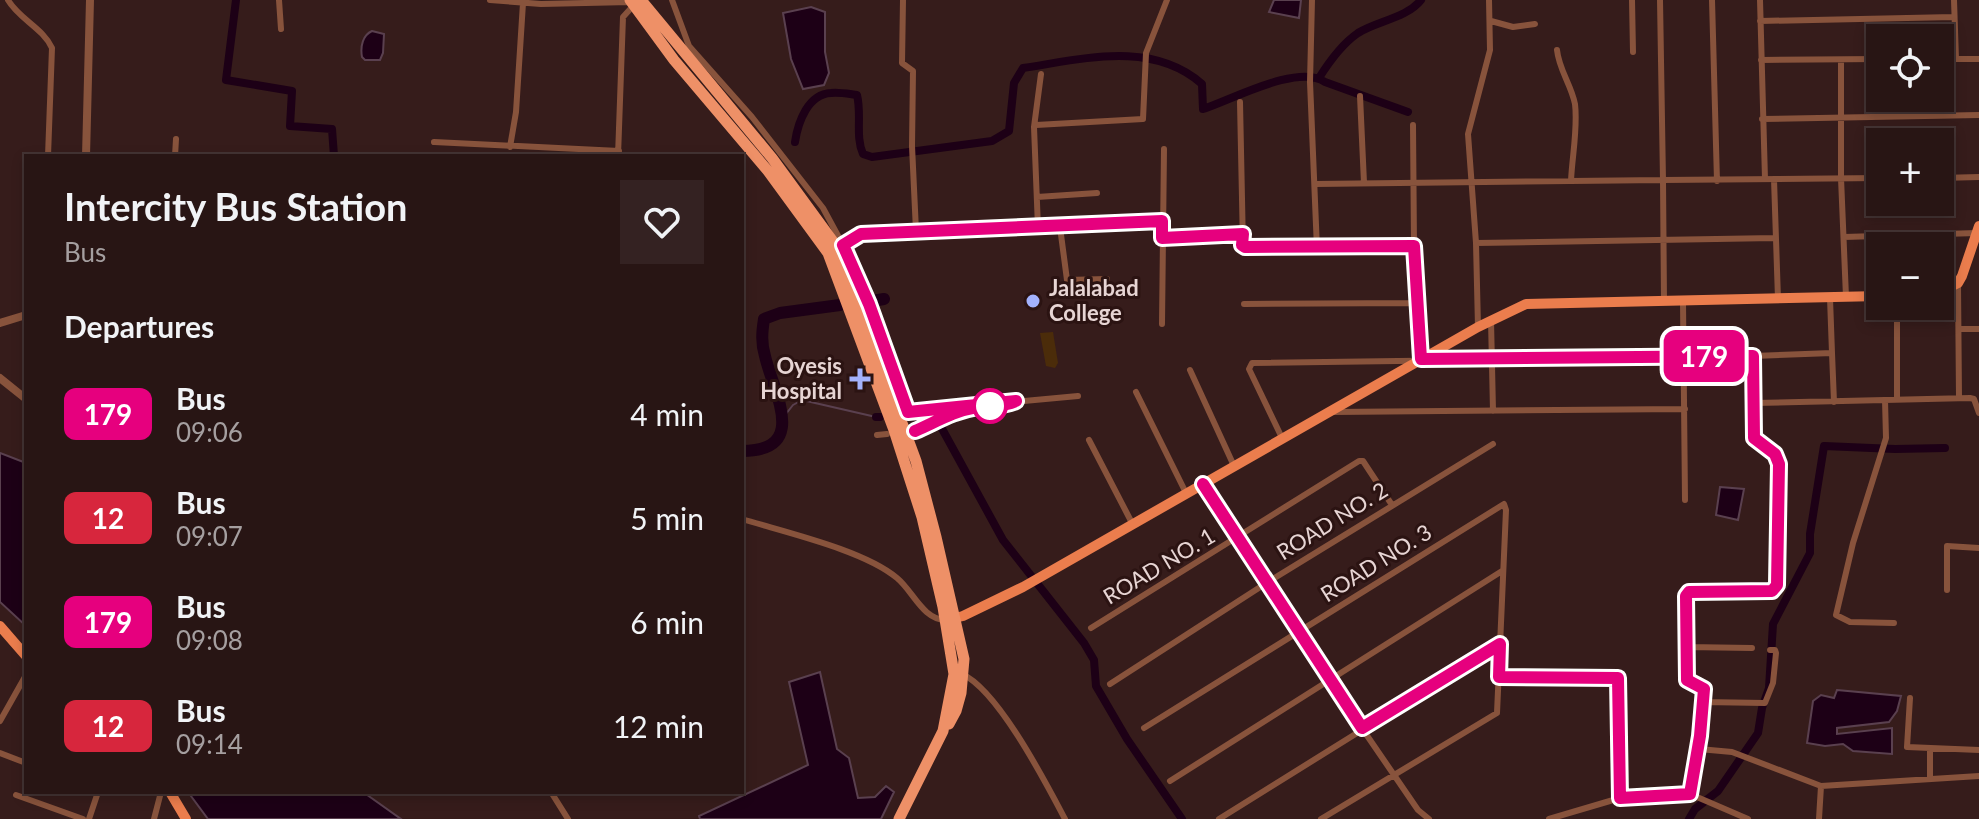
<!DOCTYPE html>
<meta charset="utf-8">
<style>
:root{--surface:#281514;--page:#342222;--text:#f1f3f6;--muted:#a59fa0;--line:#443434}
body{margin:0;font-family:Lato,sans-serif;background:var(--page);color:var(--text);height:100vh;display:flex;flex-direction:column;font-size:30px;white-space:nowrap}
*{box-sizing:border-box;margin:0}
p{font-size:26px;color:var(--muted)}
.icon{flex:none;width:44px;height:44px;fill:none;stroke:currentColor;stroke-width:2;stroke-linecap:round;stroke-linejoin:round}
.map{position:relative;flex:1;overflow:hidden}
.sheet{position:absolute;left:24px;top:154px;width:720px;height:640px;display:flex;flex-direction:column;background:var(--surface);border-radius:0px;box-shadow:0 4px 12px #0003,0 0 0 2px var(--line)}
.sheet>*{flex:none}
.badge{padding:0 16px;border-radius:12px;font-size:28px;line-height:52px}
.fabs{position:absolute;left:1866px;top:24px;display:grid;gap:16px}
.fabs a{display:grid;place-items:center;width:88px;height:88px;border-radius:0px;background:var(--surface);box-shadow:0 4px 12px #0003,0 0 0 2px var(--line);font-size:40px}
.map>.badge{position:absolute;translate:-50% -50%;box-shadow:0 0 0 4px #fff}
h2{padding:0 40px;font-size:30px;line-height:72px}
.round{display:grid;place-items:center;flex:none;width:84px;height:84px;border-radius:0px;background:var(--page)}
.summary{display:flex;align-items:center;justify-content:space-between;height:136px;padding:0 40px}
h1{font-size:38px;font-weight:700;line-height:60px}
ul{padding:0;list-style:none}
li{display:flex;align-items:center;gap:24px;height:104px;padding:0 40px}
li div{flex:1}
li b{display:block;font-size:30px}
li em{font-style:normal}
li .badge{min-width:88px;font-weight:700;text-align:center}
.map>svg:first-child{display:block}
.green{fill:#4b2c0a}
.water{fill:#1d0016;stroke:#5a404f;stroke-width:2}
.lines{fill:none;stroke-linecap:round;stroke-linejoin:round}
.stream{stroke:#5a404f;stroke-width:2}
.canal{stroke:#1d0016;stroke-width:8}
.river{stroke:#1d0016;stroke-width:12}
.minor{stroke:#88533c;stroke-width:6}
.tertiary{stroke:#88533c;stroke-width:8}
.primary{stroke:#eb7d4d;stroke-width:10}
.trunk{stroke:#ee9067;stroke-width:11}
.line-casing{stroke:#fff;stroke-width:18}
.line{stroke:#e6007e;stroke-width:12}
.poi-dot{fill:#a3b2fd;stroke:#2b1312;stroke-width:3}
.stop-dot{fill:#fff;stroke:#e6007e;stroke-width:4}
.labels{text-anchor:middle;stroke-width:6;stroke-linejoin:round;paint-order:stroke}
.poi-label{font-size:22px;font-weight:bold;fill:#e7d5d4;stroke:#2b1312;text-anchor:start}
.street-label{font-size:22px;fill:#e7d5d4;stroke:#2b1312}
</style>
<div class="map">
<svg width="1979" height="819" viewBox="0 0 1979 819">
<rect width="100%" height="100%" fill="#361c1b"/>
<!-- green -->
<path class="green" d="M 1053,332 L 1058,363 L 1055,368 L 1046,366 L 1040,333 Z"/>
<!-- water -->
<path class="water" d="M 1274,0 L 1301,0 L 1299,18 L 1269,12 Z
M 811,7 L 825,12 L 825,52 L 829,73 L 824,85 L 803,89 L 791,59 L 783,13 Z
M 372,31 L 384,34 L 383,53 L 380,60 L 365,60 L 362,57 C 360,46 363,35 372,31 Z
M 0,453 L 26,463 L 26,626 L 0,602 Z
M 1720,487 L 1744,489 L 1738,520 L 1716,515 Z
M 820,672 L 837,749 L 849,758 L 858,798 L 875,797 L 886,786 L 894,792 L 881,819 L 700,819 L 699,816 L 808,765 L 789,682 Z
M 1837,690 L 1901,696 L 1897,711 L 1889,722 L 1837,728 L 1837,734 L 1892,728 L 1892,754 L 1853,751 L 1843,744 L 1825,746 L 1807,743 L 1813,701 L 1821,695 L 1834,698 Z
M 188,792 L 363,792 L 401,819 L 208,819 Z"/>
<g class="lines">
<!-- stream -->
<path class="stream" d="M 782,419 L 793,405 L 802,400 L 876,417"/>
<!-- canal -->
<path class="canal" d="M 236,0 L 226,80 L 292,91 L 290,126 L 332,129 L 334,156
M 1319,78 C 1329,62 1342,44 1358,33 C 1377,21 1407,18 1421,0
M 795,142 C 798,122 808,94 831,93 C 839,92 849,94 857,95 C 862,115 855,136 863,154 L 872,157 L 992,141 L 1009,131 L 1014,83 L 1023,68 C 1083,59 1152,40 1202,84 L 1203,109 C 1231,100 1299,63 1325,82 L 1408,112
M 909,414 L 925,415 L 940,425 L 1003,540 L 1084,643 L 1094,660 L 1096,686 L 1127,739 L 1182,819
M 876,417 L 880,417
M 1689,819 L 1695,809 L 1718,791 L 1758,733 L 1762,708 L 1769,688 L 1773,624 L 1810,553 L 1810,534 L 1824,446 L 1895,449 L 1945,448"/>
<!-- river -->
<path class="river" d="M 872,301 L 884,299
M 742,451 C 810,451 773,392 765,356 C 761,343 762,332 764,319 L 780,313 L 840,305"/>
<!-- minor -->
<path class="minor" d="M 8,0 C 19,19 43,28 52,48 L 48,156
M 279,0 L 281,29
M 490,0 L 541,4 L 630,2
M 672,0 L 689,46 L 752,117 L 823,208 L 843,245 L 869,304 L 908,412
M 903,0 L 902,63 L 913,71 L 912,146 L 916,231
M 1312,0 L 1310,82 L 1317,249
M 1632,0 L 1633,52
M 1712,0 L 1717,181
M 1760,0 L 1765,179
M 1954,0 L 1956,59
M 1491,21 L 1513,27 L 1535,24
M 1760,21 L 1954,17
M 1557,50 C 1559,70 1571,84 1575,104 C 1578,128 1572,157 1571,181
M 1940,59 L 1979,59
M 1761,60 L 1880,59
M 1841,60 L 1841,178 L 1846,297
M 1360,96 L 1364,183
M 1240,102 L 1243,247 L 1317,249 L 1414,246
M 1762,119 L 1979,115
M 1036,125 L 1143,119 L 1146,53 L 1167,0
M 1413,125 L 1414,246 L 1421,359
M 434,142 L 619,151
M 510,147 L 516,112 L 523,3
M 175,156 L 176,139
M 618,156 L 623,17 L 633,6
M 1940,178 L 1979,177
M 1774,179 L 1778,299
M 1315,184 L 1663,180 L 1660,0
M 1037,197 L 1097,193
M 1060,227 L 1067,280 L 1107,279
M 1038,228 L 1034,127 L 1041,74
M 1844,237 L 1977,233
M 1162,238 L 1243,234
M 1476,243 L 1775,238
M 841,245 L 861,234 L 1162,221
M 1958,283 L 1959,398
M 1664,302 L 1663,180 L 1880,178
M 1683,302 L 1685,500
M 1244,304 L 1417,303
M 1897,306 L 1897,399
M 1491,320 L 1493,411
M 1162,324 L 1164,149
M 1478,327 L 1476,243 L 1468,134 L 1490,50 L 1489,0
M 1959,329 L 1979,329
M 1832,353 L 1834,402
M 1190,370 L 1234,466
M 1136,392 L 1186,493
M 1885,400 L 1886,438 L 1853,543 L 1836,615 L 1850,622 L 1894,623
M 1754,403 L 1970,398 L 1974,399 L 1979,413
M 906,412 L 1078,396
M 1333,412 L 1685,409
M 915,431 L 940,416 L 970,409
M 877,435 L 887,434
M 1089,440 L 1132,523
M 1283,440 L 1249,369 L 1252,363 L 1753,356
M 1203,484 L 1355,718 L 1418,810 L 1429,819
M 742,519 C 784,532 864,550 897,578 C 913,591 923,620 946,620
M 1947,590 L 1947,546 L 1979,548
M 1091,628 L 1359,461 L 1363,461 L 1392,505
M 1687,647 L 1752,648
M 962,674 C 998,690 1046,783 1065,819
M 1499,677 L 1618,678 L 1620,798
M 1110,684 L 1268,582 L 1493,444
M 1910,698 L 1907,747 L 1979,750
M 1703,702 L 1765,703 L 1773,683 L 1776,653 L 1775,650 L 1770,650
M 0,721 L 26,675
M 1144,728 L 1504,504 L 1506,510 L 1497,713 L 1321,819
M 1930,749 L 1930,778
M 0,753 L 26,763
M 1170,781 L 1502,571
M 1821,786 L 1979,776
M 551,792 L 568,819
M 1690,794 L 1699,749
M 16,795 L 83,819
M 89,819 L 98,792
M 154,819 L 161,792
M 1219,819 L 1500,644
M 1549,819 L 1620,798 L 1690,794 L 1748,819
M 1819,819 L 1821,786 L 1732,752 L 1699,749 L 1704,689 L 1687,680 L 1686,596 L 1693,590 L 1772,591 L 1776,588 L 1779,464 L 1775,454 L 1754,438 L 1753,356 L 1832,353 L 1830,298"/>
<!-- tertiary -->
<path class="tertiary" d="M 86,156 L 90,0
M 0,323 L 26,315
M 0,378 L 26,399"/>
<!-- primary -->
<path class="primary" d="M 1940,292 L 1958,283 L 1962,276 L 1979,226
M 947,620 L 963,616 L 1023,587 L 1478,327 L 1526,304 L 1880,296
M 0,626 L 26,656
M 170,792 L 186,819"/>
<!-- trunk -->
<path class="trunk" d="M 630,0 L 674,60 L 768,171 L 828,253 L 894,430 L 922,517 L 943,607 L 954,674 L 943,731 L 899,819
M 641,0 L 772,158 L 837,247 L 916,461 L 936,537 L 964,659 L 961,693 L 956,711 L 949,724"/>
</g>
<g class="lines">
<!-- line casing -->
<g class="line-casing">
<path id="line" d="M 915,431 C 936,422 953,411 977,407 C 990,405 1004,407 1016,401 L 908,412 L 869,304 L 843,245 L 861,234 L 1162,221 L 1162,238 L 1243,234 L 1242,245 L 1245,247 L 1414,246 L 1421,359 L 1753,356 L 1754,438 L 1775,454 L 1779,464 L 1777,585 L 1772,591 L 1689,592 L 1686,596 L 1687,680 L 1704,689 L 1700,736 L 1690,794 L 1620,798 L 1618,678 L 1499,677 L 1500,644 L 1362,728 L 1203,484"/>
</g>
<!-- line -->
<use href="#line" class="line"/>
</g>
<!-- markers -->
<g class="poi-dot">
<circle cx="1033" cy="301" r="8"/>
<path d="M856 367h8v8h8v8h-8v8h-8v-8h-8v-8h8z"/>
</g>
<circle class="stop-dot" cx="990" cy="406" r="16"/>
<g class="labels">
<!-- poi labels -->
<g class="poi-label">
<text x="1049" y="296">Jalalabad<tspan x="1049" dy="25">College</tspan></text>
<text x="842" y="374" text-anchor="end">Oyesis<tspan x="842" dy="25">Hospital</tspan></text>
</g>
<!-- street labels -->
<g class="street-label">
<text transform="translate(1332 521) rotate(-32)" y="8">ROAD NO. 2</text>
<text transform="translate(1376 563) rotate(-32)" y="8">ROAD NO. 3</text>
<text transform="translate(1159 566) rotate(-31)" y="8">ROAD NO. 1</text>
</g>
</g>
</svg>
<div class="fabs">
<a><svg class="icon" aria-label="locate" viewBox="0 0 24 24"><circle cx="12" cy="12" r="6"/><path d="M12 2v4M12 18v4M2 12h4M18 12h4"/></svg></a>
<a>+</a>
<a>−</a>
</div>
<b class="badge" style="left:1704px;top:356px;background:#e6007e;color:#fff">179</b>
<section class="sheet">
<div class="summary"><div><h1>Intercity Bus Station</h1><p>Bus</p></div><a class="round"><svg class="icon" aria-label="heart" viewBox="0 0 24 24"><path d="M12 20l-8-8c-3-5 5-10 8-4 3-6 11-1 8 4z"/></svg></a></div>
<h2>Departures</h2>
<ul>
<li><span class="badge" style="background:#e6007e;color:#fff">179</span><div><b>Bus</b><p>09:06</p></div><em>4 min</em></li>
<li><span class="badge" style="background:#d7263d;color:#fff">12</span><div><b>Bus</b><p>09:07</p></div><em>5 min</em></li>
<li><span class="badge" style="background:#e6007e;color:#fff">179</span><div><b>Bus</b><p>09:08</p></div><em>6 min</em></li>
<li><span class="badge" style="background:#d7263d;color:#fff">12</span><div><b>Bus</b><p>09:14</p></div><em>12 min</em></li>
</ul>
</section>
</div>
